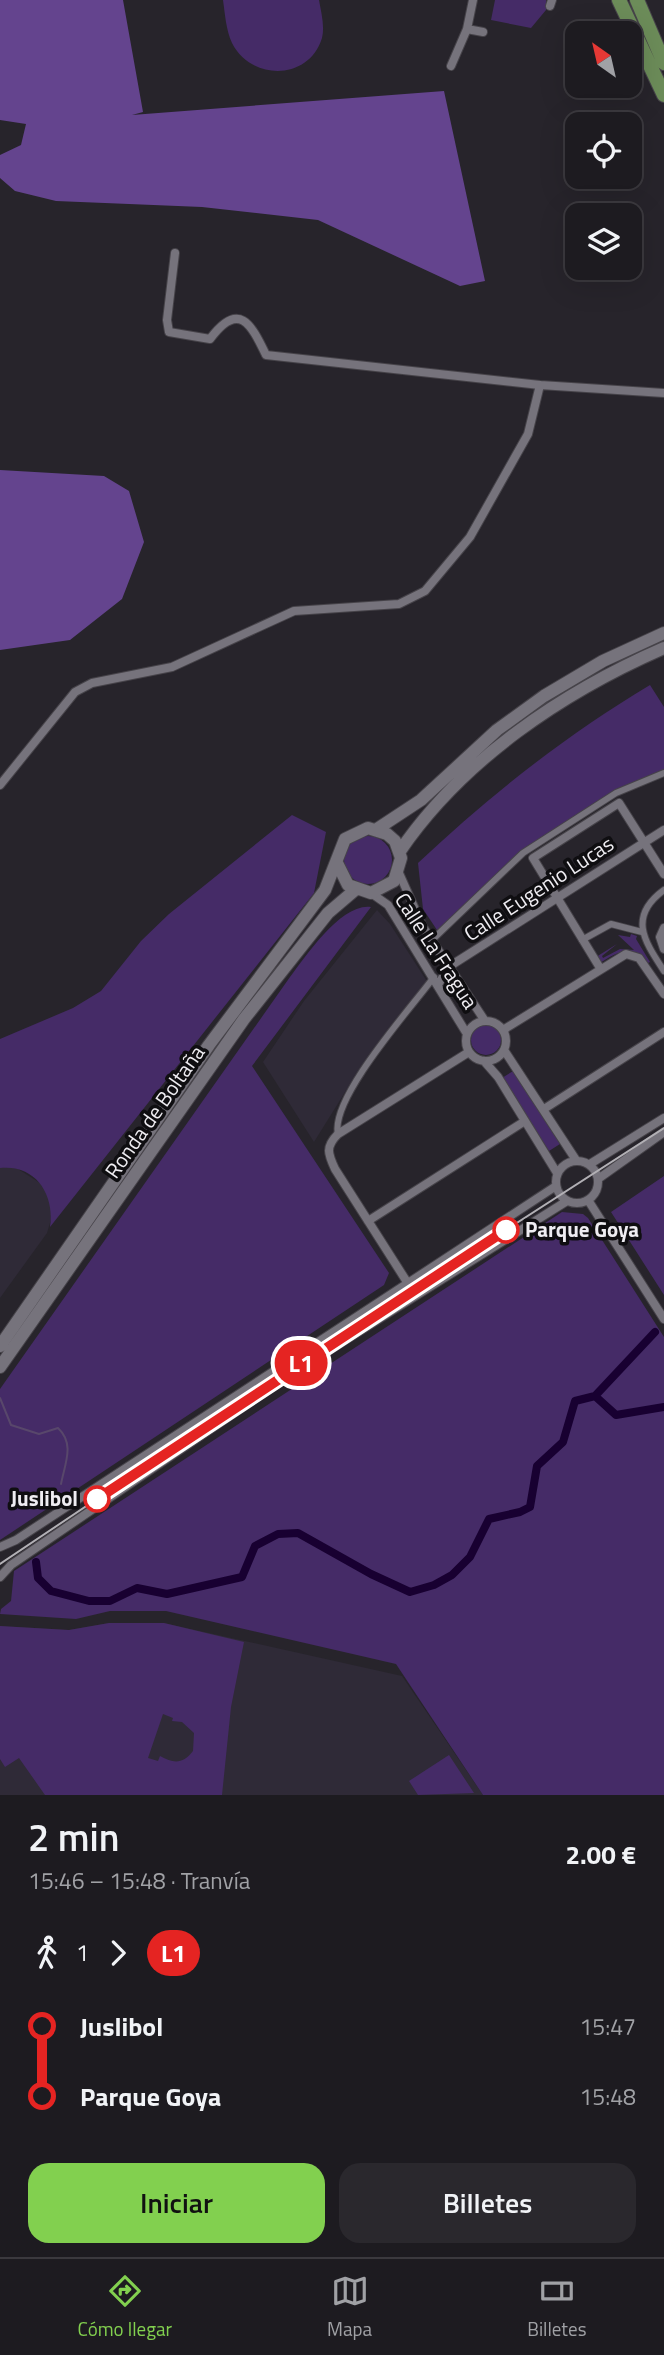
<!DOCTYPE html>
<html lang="es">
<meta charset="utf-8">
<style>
:root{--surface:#1d1b20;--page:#2a282d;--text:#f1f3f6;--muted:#a0a1a5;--line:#3b393e;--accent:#82d04f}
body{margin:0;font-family:"Titillium Web",sans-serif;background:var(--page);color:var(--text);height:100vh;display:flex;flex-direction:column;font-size:26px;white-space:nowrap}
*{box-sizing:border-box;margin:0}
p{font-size:23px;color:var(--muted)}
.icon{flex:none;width:38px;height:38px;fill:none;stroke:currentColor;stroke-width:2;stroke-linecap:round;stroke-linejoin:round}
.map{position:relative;height:1795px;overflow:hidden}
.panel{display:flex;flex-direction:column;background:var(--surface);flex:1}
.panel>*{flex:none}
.badge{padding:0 14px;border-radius:23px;font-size:24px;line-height:46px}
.needle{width:46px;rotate:326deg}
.fabs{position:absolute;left:565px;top:21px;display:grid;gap:14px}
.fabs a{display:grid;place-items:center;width:77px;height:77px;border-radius:14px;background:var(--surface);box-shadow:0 7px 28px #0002,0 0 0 2px var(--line);font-size:35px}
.map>.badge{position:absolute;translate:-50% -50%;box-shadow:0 0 0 4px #fff}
.legs{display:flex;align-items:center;gap:10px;height:77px;padding:0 28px;font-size:23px}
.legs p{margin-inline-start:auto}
.headline{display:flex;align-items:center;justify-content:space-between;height:119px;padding:0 28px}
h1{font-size:38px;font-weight:600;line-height:52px}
.primary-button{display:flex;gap:14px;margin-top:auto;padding:14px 28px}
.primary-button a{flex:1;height:80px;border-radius:21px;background:var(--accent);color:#111;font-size:28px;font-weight:600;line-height:80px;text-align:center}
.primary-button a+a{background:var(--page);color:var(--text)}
ul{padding:0 28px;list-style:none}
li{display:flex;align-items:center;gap:24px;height:70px;font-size:26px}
li i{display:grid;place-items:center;width:10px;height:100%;margin:0 9px;background:currentColor}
li i::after{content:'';width:18px;height:18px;margin:-9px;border:5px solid;border-radius:50%;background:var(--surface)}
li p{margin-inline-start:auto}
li:first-child i{background:linear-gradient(#0000 50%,currentColor 0)}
li:last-child i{background:linear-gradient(currentColor 50%,#0000 0)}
.dock{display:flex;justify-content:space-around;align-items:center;height:98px;border-top:2px solid var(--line);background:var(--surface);font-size:19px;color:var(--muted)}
.dock a{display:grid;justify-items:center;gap:4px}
.dock .on{color:var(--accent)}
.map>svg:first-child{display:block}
.built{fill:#2f2a37}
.green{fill:#452b67;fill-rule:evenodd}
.forest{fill:#64448e}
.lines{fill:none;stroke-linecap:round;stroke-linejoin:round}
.stream{stroke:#58476b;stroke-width:2}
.canal{stroke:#180031;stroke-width:8}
.pedestrian-casing{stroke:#464349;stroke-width:8}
.minor-casing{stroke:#464349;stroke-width:10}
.secondary-casing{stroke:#464349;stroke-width:14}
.trunk-casing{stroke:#464349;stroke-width:16}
.pedestrian{stroke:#76737c;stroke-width:6}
.minor{stroke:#76737c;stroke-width:8}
.secondary{stroke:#76737c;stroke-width:12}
.trunk{stroke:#6c8c59;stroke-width:14}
.tram{stroke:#b2b0b5;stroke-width:2}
.line-1-casing{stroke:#fff;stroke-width:16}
.line-1{stroke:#e52422;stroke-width:10}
.stop-1-dot{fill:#fff;stroke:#e52422;stroke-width:3.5}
.labels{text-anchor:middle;stroke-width:7;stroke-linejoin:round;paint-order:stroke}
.street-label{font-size:21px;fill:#efedf2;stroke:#0f0e11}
.stop-label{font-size:21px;font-weight:bold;fill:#efedf2;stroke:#0f0e11;text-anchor:start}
</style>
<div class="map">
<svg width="664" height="1795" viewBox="0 0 664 1795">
<rect width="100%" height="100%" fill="#27242b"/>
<!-- built -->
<path class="built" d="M 377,910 L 390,924 L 428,983 L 347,1089 L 314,1142 L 263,1062 L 304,1001 Z
M 7,1167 L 18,1169 L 40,1183 L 50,1197 L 52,1216 L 47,1233 L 0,1298 L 0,1168 Z
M 109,1623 L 164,1623 L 402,1676 L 483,1795 L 0,1795 L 0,1626 L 69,1630 Z"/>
<!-- green -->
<path class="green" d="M 223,0 L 319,0 C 321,12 325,26 322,38 C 309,81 251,81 232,43 C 226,30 225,14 223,0 Z
M 495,0 L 546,0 L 546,10 L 531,28 L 491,20 Z
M 650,685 L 664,707 L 664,773 L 616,793 L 523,853 L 439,933 L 423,909 L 418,863 C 490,795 565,736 650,685 Z
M 292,815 L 326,832 L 314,893 L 50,1227 C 55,1195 36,1164 0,1168 L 0,1039 L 73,1008 L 101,991 L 141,941 L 169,914 Z
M344 860a24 24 0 1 1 48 0a24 24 0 1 1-48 0Z
M 371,907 L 252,1066 L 389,1273 L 384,1285 L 0,1540 L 0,1389 L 290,977 C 307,955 341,903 371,907 Z
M 631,934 L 637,936 L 636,939 L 650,962 L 648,963 C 633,943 617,952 600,963 L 596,957 L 617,944 L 602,956 L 603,958 L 620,949 L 634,950 L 618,935 L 630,937 Z
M471 1040a15 15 0 1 1 30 0a15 15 0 1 1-30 0Z
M 513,1071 L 560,1144 L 549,1151 L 502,1078 Z
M 664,1176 L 664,1295 L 611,1212 Z
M 562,1212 L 583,1214 L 588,1218 L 664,1337 L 664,1795 L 483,1795 L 396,1664 L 166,1611 L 110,1611 L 76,1619 L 0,1614 L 1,1609 L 11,1601 L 14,1571 Z
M 109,1623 L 164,1623 L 244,1642 L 231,1707 L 222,1795 L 45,1795 L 19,1758 L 5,1767 L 0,1759 L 0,1626 L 69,1630 ZM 163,1714 L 173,1718 L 172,1721 L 182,1722 L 194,1733 L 193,1751 C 183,1764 174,1764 160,1756 L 158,1761 L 148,1758 Z
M 449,1755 L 474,1793 L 418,1795 L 409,1781 Z"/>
<!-- forest -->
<path class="forest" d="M 0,0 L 123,0 L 143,112 L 132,115 L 444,91 L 485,281 L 460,286 L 318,220 L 202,207 L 56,201 L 15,191 L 0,178 L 0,155 L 21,145 L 26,124 L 0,120 Z
M 0,470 L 104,476 L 129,491 L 144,542 L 122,599 L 70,640 L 0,650 Z"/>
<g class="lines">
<!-- stream -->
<path class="stream" d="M 0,1398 L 11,1425 L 39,1434 L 58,1428 C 75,1444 65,1463 61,1484"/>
<!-- canal -->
<path class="canal" d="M 595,1396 L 655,1332
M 36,1562 L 38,1578 L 51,1591 L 89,1601 L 110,1601 L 137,1588 L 167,1594 L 242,1577 L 255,1546 L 278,1534 L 298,1533 L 371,1574 L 410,1592 L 434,1585 L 452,1575 L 470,1557 L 489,1519 L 520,1512 L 530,1507 L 537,1466 L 563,1442 L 575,1401 L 595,1396 L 616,1415 L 664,1407"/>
<!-- pedestrian casing -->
<g class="pedestrian-casing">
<path id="pedestrian" d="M 664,890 C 627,917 645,942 664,971
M 432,940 L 523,853 L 616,793 L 664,773
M 582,940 L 611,924 L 642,932
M 338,1134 C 330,1098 411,1008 434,977"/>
</g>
<!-- minor casing -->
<g class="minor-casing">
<path id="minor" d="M 473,0 L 467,29 L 483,32
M 550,6 L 552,0
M 451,66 L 467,29
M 175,253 L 167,320 L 169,332 L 210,339 C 239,300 251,324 266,355 L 540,385 L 664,393
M 0,785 L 75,692 L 92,683 L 172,667 L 294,611 L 399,604 L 425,591 L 470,537 L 528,434 L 540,385
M 399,873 L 423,927 L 485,1021
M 371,893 L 388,905 L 467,1034
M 664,928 L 660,937 L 664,949
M 600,968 L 533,858 L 619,803 L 664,874
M 439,983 L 450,966 L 664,830
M466 1041a20 20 0 1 1 40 0a20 20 0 1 1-40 0Z
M 503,1030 L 626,954 L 639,958 L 664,994
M 504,1050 L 576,1160
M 484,1061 L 498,1077 L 557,1173
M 544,1109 L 664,1032
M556 1182a21 21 0 1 1 42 0a21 21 0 1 1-42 0Z
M 590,1164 L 664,1118
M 598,1179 L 664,1132
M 588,1200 L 664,1319
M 368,1221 L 525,1121
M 407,1282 L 335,1169 C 328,1154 325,1147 338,1134 L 469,1052
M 0,1547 L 16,1540 L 556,1186
M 0,1577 L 11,1565 L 291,1374 L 567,1201"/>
</g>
<!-- secondary casing -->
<g class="secondary-casing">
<path id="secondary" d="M 377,829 L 421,800 L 497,730 L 544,696 L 603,661 L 664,633
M 400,851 C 463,759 563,692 664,648
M 0,1346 L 209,1045 L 325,890 L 345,839 L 368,828 L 387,834 L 395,841 L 401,858 L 394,881 L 371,893 L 348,885 L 337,863
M 0,1367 L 244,1019 L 328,913 L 355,890"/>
</g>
<!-- trunk casing -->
<g class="trunk-casing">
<path id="trunk" d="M 619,0 L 664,95
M 637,0 L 664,63"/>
</g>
<!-- pedestrian -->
<use href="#pedestrian" class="pedestrian"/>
<!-- minor -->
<use href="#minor" class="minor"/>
<!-- secondary -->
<use href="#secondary" class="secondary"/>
<!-- trunk -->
<use href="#trunk" class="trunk"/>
<!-- tram -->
<path class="tram" d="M 0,1564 L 289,1370 L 664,1128"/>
</g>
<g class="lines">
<!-- line-1 casing -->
<g class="line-1-casing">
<path id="line-1" d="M 97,1499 L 506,1230"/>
</g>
<!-- line-1 -->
<use href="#line-1" class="line-1"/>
</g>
<!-- markers -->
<g class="stop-1-dot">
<circle cx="506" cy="1230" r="12"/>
<circle cx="97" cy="1499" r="12"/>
</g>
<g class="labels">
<!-- street labels -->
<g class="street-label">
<text transform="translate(539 889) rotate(-33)" y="7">Calle Eugenio Lucas</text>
<text transform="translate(436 951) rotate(57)" y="7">Calle La Fragua</text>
<text transform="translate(155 1112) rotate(-55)" y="7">Ronda de Boltaña</text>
</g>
<!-- stop labels -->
<g class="stop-label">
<text x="525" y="1237">Parque Goya</text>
<text x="78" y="1506" text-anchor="end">Juslibol</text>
</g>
</g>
</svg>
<div class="fabs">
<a><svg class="needle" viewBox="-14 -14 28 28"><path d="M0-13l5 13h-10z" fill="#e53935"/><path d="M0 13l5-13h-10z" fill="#a0a1a5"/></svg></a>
<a><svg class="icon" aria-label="locate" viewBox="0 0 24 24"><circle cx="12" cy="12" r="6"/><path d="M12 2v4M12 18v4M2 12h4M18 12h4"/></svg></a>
<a><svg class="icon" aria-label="layers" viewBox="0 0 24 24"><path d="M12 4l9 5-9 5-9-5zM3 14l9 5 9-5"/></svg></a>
</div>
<b class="badge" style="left:301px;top:1363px;background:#e52422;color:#fff">L1</b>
</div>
<section class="panel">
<div class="headline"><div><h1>2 min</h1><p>15:46 – 15:48 · Tranvía</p></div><b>2.00 €</b></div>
<div class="legs"><svg class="icon" aria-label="walk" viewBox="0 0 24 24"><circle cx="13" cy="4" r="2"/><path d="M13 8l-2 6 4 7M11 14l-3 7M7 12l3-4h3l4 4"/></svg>1<svg class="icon" aria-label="forward" viewBox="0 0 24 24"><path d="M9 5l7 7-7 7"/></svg><b class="badge" style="background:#e52422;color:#fff">L1</b></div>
<ul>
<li><i style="color:#e52422"></i><b>Juslibol</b><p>15:47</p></li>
<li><i style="color:#e52422"></i><b>Parque Goya</b><p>15:48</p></li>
</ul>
<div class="primary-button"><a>Iniciar</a><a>Billetes</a></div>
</section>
<nav class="dock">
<a class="on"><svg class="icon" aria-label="directions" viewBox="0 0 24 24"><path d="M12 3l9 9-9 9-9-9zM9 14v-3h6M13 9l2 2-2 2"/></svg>Cómo llegar</a>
<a><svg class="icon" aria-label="map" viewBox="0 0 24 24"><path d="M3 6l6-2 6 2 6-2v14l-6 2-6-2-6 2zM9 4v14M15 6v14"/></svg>Mapa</a>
<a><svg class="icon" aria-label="tickets" viewBox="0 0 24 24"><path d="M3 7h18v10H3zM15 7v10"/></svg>Billetes</a>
</nav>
